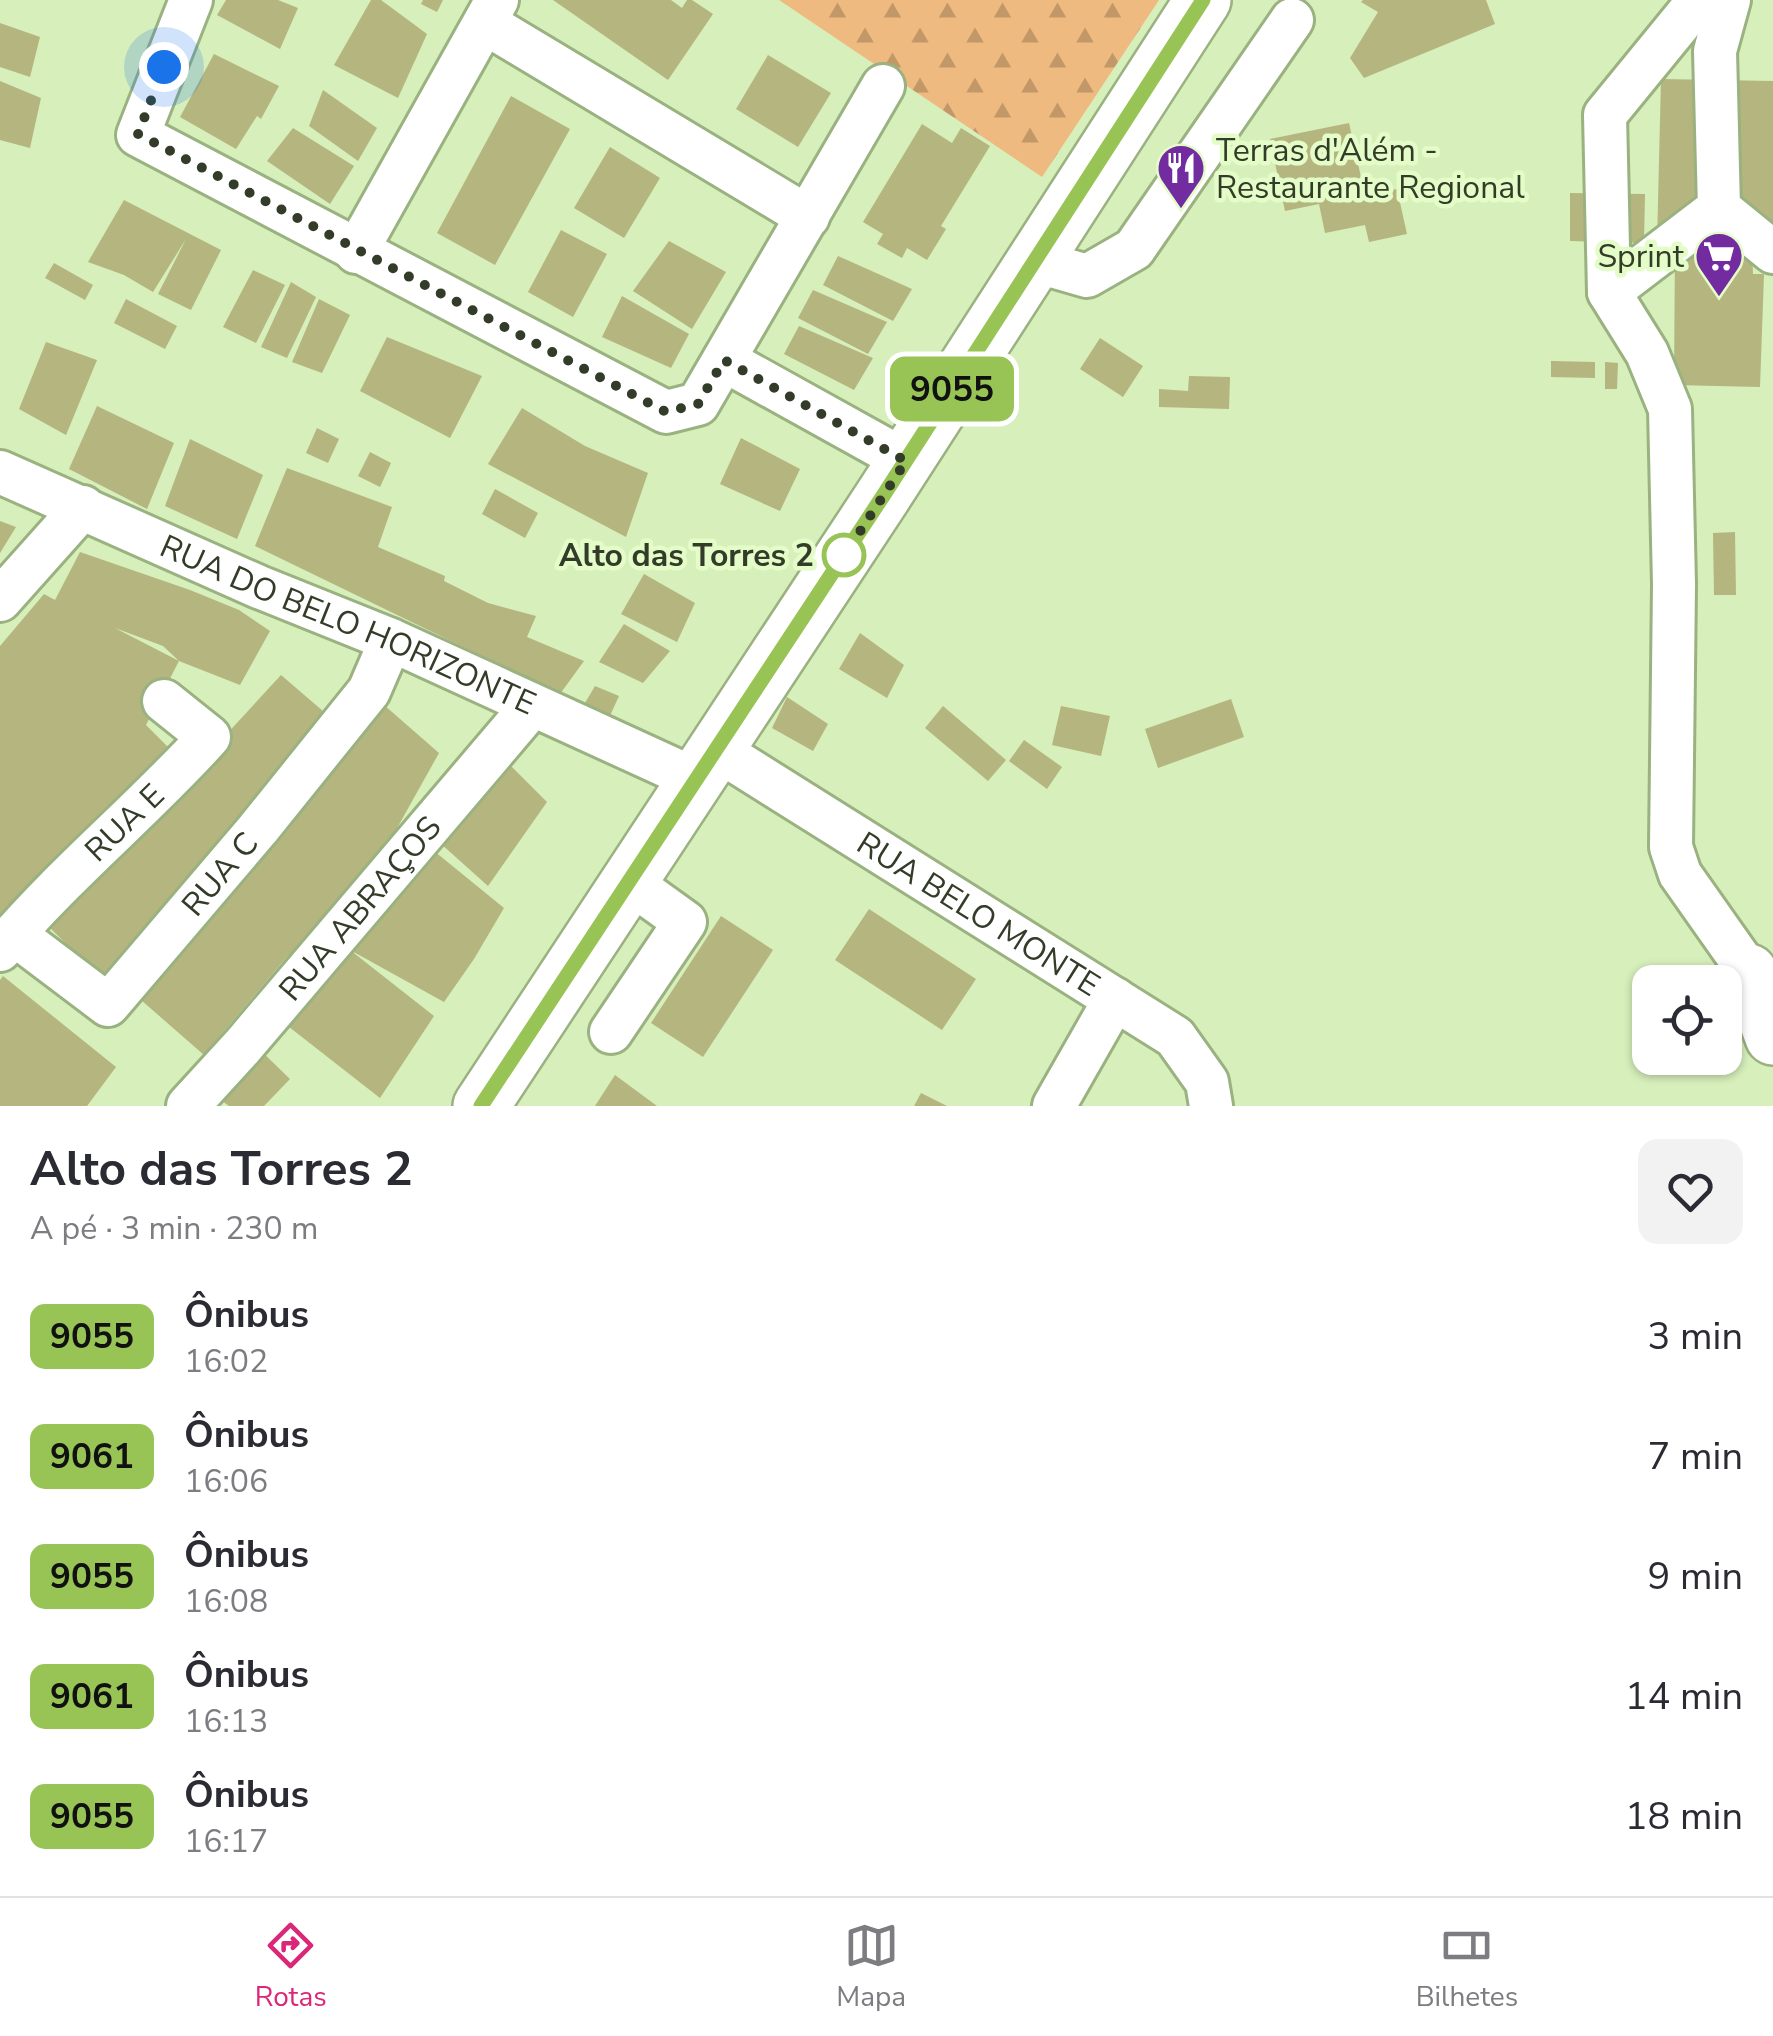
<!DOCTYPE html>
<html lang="pt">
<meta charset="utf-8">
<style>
:root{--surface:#fff;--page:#f2f2f3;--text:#2b2b33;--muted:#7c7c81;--line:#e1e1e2;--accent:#db2777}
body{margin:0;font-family:"Nunito Sans",sans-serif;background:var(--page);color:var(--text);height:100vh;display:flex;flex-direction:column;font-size:38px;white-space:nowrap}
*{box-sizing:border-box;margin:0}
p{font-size:32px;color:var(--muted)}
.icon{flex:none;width:55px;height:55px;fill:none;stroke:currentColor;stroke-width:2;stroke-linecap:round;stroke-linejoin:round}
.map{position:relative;height:1106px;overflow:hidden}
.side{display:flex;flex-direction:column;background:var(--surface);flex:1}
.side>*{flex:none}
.badge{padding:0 20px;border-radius:15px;font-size:35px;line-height:65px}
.buttons{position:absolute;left:1632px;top:965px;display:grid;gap:20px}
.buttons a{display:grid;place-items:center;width:110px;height:110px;border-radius:20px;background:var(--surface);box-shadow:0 2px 8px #0004;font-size:50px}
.you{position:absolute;width:50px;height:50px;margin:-25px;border:8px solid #fff;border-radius:50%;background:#1a73e8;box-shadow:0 0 0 15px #1a73e833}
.map>.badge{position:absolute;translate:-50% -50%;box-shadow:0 0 0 5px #fff}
.round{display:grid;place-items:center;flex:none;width:105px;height:105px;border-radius:20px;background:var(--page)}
.headline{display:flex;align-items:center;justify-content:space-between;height:170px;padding:0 30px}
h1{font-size:48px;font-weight:700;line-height:75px}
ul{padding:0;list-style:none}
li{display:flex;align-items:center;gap:30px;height:120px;padding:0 30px}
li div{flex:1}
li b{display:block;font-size:38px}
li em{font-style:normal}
li .badge{min-width:110px;font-weight:700;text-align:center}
.tabs{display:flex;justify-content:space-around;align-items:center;height:140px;border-top:2px solid var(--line);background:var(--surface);font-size:28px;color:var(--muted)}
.tabs a{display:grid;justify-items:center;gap:5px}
.tabs .active{color:var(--accent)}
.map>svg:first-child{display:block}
.forest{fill:url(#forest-firs)}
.building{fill:#b5b57f}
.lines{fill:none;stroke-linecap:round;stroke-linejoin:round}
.minor-casing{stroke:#9ab180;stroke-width:48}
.major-casing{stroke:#9ab180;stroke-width:60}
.highway-casing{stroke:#9ab180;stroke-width:60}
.minor{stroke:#fff;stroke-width:42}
.major{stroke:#fff;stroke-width:55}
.highway{stroke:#fff;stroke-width:55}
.line-casing{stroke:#fff;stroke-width:22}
.line{stroke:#98c455;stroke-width:15}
.walk{stroke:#333c28;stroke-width:10;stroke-dasharray:0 18}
.stop-dot{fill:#fff;stroke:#98c455;stroke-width:5}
.labels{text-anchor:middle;stroke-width:9;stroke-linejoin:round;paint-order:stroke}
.poi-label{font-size:32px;fill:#333c28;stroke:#e4fcc8;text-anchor:start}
.stop-label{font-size:32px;font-weight:bold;fill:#333c28;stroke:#e4fcc8;text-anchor:end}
.street-label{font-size:32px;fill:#333c28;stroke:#e4fcc8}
</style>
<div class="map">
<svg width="1773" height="1106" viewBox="0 0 1773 1106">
<defs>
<pattern id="forest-firs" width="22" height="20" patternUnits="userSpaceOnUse" patternTransform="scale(2.5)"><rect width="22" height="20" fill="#efba7f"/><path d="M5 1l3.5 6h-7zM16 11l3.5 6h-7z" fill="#c29868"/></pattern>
</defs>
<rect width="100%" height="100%" fill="#d6efbb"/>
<!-- forest -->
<path class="forest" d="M 779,0 L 1159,0 L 1042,177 Z"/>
<!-- building -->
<path class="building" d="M 226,0 L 278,0 L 298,8 L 280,49 L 217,15 Z
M 371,0 L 381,0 L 427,34 L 398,98 L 334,65 Z
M 423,0 L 443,0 L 437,12 L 421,4 Z
M 553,0 L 671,0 L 682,8 L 687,0 L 692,0 L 713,14 L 668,80 Z
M 1363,0 L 1486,0 L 1495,24 L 1364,78 L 1350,58 L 1378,12 L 1361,2 Z
M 0,23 L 40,37 L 30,77 L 0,67 Z
M 214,54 L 279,86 L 261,119 L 257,116 L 236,149 L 180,117 Z
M 768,55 L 831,93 L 798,147 L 736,109 Z
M 1661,79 L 1773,81 L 1773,244 L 1752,244 L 1753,274 L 1764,274 L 1760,387 L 1674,385 L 1675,244 L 1657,243 Z
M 0,81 L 41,98 L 30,148 L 0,140 Z
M 323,90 L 377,128 L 358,161 L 309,126 Z
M 511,96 L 570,129 L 495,265 L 437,233 Z
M 1349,123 L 1365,195 L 1397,189 L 1407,234 L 1369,242 L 1365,225 L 1325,233 L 1319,204 L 1285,211 L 1270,139 Z
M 922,124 L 952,143 L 961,128 L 990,146 L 941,226 L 946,229 L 927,260 L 907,248 L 902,258 L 877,244 L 883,234 L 863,222 Z
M 293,128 L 354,166 L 330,204 L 267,161 Z
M 610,147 L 660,178 L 624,238 L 574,208 Z
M 1570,193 L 1645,194 L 1644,243 L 1570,241 Z
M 124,200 L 221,250 L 191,310 L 158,294 L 186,239 L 153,292 L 124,275 L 88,262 Z
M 561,230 L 607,254 L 573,317 L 528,292 Z
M 669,241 L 726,272 L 692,329 L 633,291 Z
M 838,256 L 912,289 L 893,321 L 823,285 Z
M 54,263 L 93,285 L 85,300 L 45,278 Z
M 253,270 L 285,285 L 256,343 L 223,327 Z
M 291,282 L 316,297 L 287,358 L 261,347 Z
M 813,290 L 887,322 L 868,354 L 798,318 Z
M 622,296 L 689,334 L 671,368 L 602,337 Z
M 126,299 L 177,326 L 165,349 L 114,323 Z
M 319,299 L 350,315 L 322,373 L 292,362 Z
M 799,326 L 873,358 L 854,390 L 784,354 Z
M 387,337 L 482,376 L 450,438 L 360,391 Z
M 1100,338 L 1143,366 L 1123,397 L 1080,369 Z
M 46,342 L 97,360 L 66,435 L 19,409 Z
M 1551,361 L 1595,362 L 1595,378 L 1551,377 Z
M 1605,362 L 1618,363 L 1617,389 L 1605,389 Z
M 1189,376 L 1230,377 L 1229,409 L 1159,407 L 1159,389 L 1188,391 Z
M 97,406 L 174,443 L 147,509 L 69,469 Z
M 522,408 L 585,446 L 648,473 L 626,537 L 488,464 Z
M 317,428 L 339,439 L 328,463 L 306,453 Z
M 741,438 L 800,469 L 780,511 L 720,484 Z
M 190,439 L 263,475 L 237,539 L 165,506 Z
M 370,452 L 391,463 L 380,487 L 358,476 Z
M 287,468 L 392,507 L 378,547 L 445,576 L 444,581 L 488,603 L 536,616 L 527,637 L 584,661 L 560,694 L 255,546 Z
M 495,489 L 538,513 L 525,538 L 482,514 Z
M 0,521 L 16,527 L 0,553 Z
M 1735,532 L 1736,595 L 1714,595 L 1713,533 Z
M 80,552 L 190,590 L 239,610 L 270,631 L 240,685 L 179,661 L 163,646 L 115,628 L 179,661 L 146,725 L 175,754 L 0,934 L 0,646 L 44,594 L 55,600 Z
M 644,574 L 695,603 L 677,642 L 621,614 Z
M 624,624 L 670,651 L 643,683 L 599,662 Z
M 860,633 L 904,665 L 887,698 L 839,669 Z
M 281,675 L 331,718 L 104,981 L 49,927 Z
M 595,686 L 619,696 L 608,720 L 582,708 Z
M 787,697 L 828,724 L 813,751 L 772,728 Z
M 1231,699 L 1244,737 L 1158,768 L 1145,729 Z
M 384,705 L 439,753 L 396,830 L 319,925 L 285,959 L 204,1055 L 141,1000 Z
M 943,706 L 1006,760 L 988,781 L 925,728 Z
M 1061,706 L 1110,716 L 1101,756 L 1052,745 Z
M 1024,740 L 1062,767 L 1047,789 L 1009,761 Z
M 507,762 L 547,802 L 488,886 L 440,843 Z
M 434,851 L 504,908 L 474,959 L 444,1002 L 350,950 Z
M 869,909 L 976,979 L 942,1030 L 835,960 Z
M 721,916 L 773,950 L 703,1057 L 651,1023 Z
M 350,950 L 434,1016 L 380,1098 L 284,1023 Z
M 3,976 L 116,1067 L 87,1106 L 0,1106 L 0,980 Z
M 258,1048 L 290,1079 L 264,1106 L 229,1106 L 218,1098 Z
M 615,1075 L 657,1106 L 595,1106 Z
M 921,1093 L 947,1106 L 914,1106 Z"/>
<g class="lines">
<!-- minor casing -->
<g class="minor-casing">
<g id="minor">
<path d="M 191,0 L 138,135 L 666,412 L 698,404 L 883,86"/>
<path d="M 1699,0 L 1605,115 L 1609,292 L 1647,353 L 1670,409 L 1674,584 L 1671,847 L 1680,874 L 1749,972"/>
<path d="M 485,23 L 808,217"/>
<path d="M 1719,208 L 1773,252"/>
<path d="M 356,252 L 497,0"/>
<path d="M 1035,261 L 1087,276 L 1134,249 L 1292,20"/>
<path d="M 1609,292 L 1719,208 L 1715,51 L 1729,0"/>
<path d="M 724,360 L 906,461"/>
<path id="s1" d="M 0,472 L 259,587 L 391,640 L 695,779"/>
<path d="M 0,600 L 83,507"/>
<path id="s2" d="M 716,749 L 1175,1037 L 1207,1082 L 1211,1106"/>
<path id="s3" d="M 14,934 L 108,1005 L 258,829 L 369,691 L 391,640"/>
<path id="s4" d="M 0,950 C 64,874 142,811 209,737 L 164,701"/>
<path d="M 611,1032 L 685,922 L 628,881"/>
<path id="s5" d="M 188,1106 L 242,1047 L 531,707"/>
<path d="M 1054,1106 L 1115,999"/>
</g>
</g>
<!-- major casing -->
<g class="major-casing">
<path id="major" d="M 481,1106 L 883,496 L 1203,0"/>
</g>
<!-- highway casing -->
<g class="highway-casing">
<path id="highway" d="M 1749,972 L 1773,1037"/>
</g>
<!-- minor -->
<use href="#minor" class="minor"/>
<!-- major -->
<use href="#major" class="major"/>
<!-- highway -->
<use href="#highway" class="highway"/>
</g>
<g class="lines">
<!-- line casing -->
<g class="line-casing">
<path id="line" d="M 481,1106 L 883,496 L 1203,0"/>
</g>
<!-- line -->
<use href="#line" class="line"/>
<!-- walk -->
<path class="walk" d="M 164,67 L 138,134 L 666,412 L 698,404 L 724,360 L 906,461 L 842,559 L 844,555"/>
</g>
<!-- icons -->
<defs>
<g id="restaurant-pin" transform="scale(2.5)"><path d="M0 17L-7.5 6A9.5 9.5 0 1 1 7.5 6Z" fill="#722ca0" stroke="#e4fcc8"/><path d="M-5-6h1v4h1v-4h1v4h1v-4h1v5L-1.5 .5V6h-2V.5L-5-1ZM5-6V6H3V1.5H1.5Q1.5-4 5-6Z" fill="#fff"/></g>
<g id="supermarket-pin" transform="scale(2.5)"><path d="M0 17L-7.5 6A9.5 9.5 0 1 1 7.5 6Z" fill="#722ca0" stroke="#e4fcc8"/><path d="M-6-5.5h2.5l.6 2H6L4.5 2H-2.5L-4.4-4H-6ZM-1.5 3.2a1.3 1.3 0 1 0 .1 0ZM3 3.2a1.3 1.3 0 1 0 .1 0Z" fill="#fff"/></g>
</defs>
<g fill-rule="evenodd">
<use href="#restaurant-pin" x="1181" y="168"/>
<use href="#supermarket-pin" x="1719" y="256"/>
</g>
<!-- markers -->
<circle class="stop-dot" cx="844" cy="555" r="20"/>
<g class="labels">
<!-- poi labels -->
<g class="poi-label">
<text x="1216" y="161">Terras d'Além -<tspan x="1216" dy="37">Restaurante Regional</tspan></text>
<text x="1684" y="267" text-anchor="end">Sprint</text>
</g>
<!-- stop labels -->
<g class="stop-label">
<text x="814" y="566">Alto das Torres 2</text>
</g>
<!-- street labels -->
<g class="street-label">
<text dy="11" stroke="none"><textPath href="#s1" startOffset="380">RUA DO BELO HORIZONTE</textPath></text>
<text dy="11" stroke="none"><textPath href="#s4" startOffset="178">RUA E</textPath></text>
<text dy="11" stroke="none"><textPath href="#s3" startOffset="290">RUA C</textPath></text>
<text dy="11" stroke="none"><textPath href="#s5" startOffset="262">RUA ABRAÇOS</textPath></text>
<text dy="11" stroke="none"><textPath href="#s2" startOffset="310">RUA BELO MONTE</textPath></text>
</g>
</g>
</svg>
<div class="buttons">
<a><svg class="icon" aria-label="locate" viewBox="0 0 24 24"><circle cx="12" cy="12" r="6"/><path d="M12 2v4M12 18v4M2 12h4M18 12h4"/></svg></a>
</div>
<div class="you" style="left:164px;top:67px"></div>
<b class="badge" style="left:952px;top:389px;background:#98c455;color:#111">9055</b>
</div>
<section class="side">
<div class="headline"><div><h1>Alto das Torres 2</h1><p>A pé · 3 min · 230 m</p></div><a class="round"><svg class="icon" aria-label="heart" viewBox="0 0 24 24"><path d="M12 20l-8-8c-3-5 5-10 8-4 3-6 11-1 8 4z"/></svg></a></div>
<ul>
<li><span class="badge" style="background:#98c455;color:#111">9055</span><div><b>Ônibus</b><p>16:02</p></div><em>3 min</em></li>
<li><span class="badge" style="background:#98c455;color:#111">9061</span><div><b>Ônibus</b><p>16:06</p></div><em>7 min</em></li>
<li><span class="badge" style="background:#98c455;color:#111">9055</span><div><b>Ônibus</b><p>16:08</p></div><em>9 min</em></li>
<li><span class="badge" style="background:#98c455;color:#111">9061</span><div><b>Ônibus</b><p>16:13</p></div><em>14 min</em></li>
<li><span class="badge" style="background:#98c455;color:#111">9055</span><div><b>Ônibus</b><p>16:17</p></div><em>18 min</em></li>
</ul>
</section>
<nav class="tabs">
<a class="active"><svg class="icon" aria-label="directions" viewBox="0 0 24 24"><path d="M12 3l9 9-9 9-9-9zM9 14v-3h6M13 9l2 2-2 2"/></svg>Rotas</a>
<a><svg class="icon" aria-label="map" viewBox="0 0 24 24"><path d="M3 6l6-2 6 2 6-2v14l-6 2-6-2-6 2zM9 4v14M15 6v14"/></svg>Mapa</a>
<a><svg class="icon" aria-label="tickets" viewBox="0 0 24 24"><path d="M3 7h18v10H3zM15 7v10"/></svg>Bilhetes</a>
</nav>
